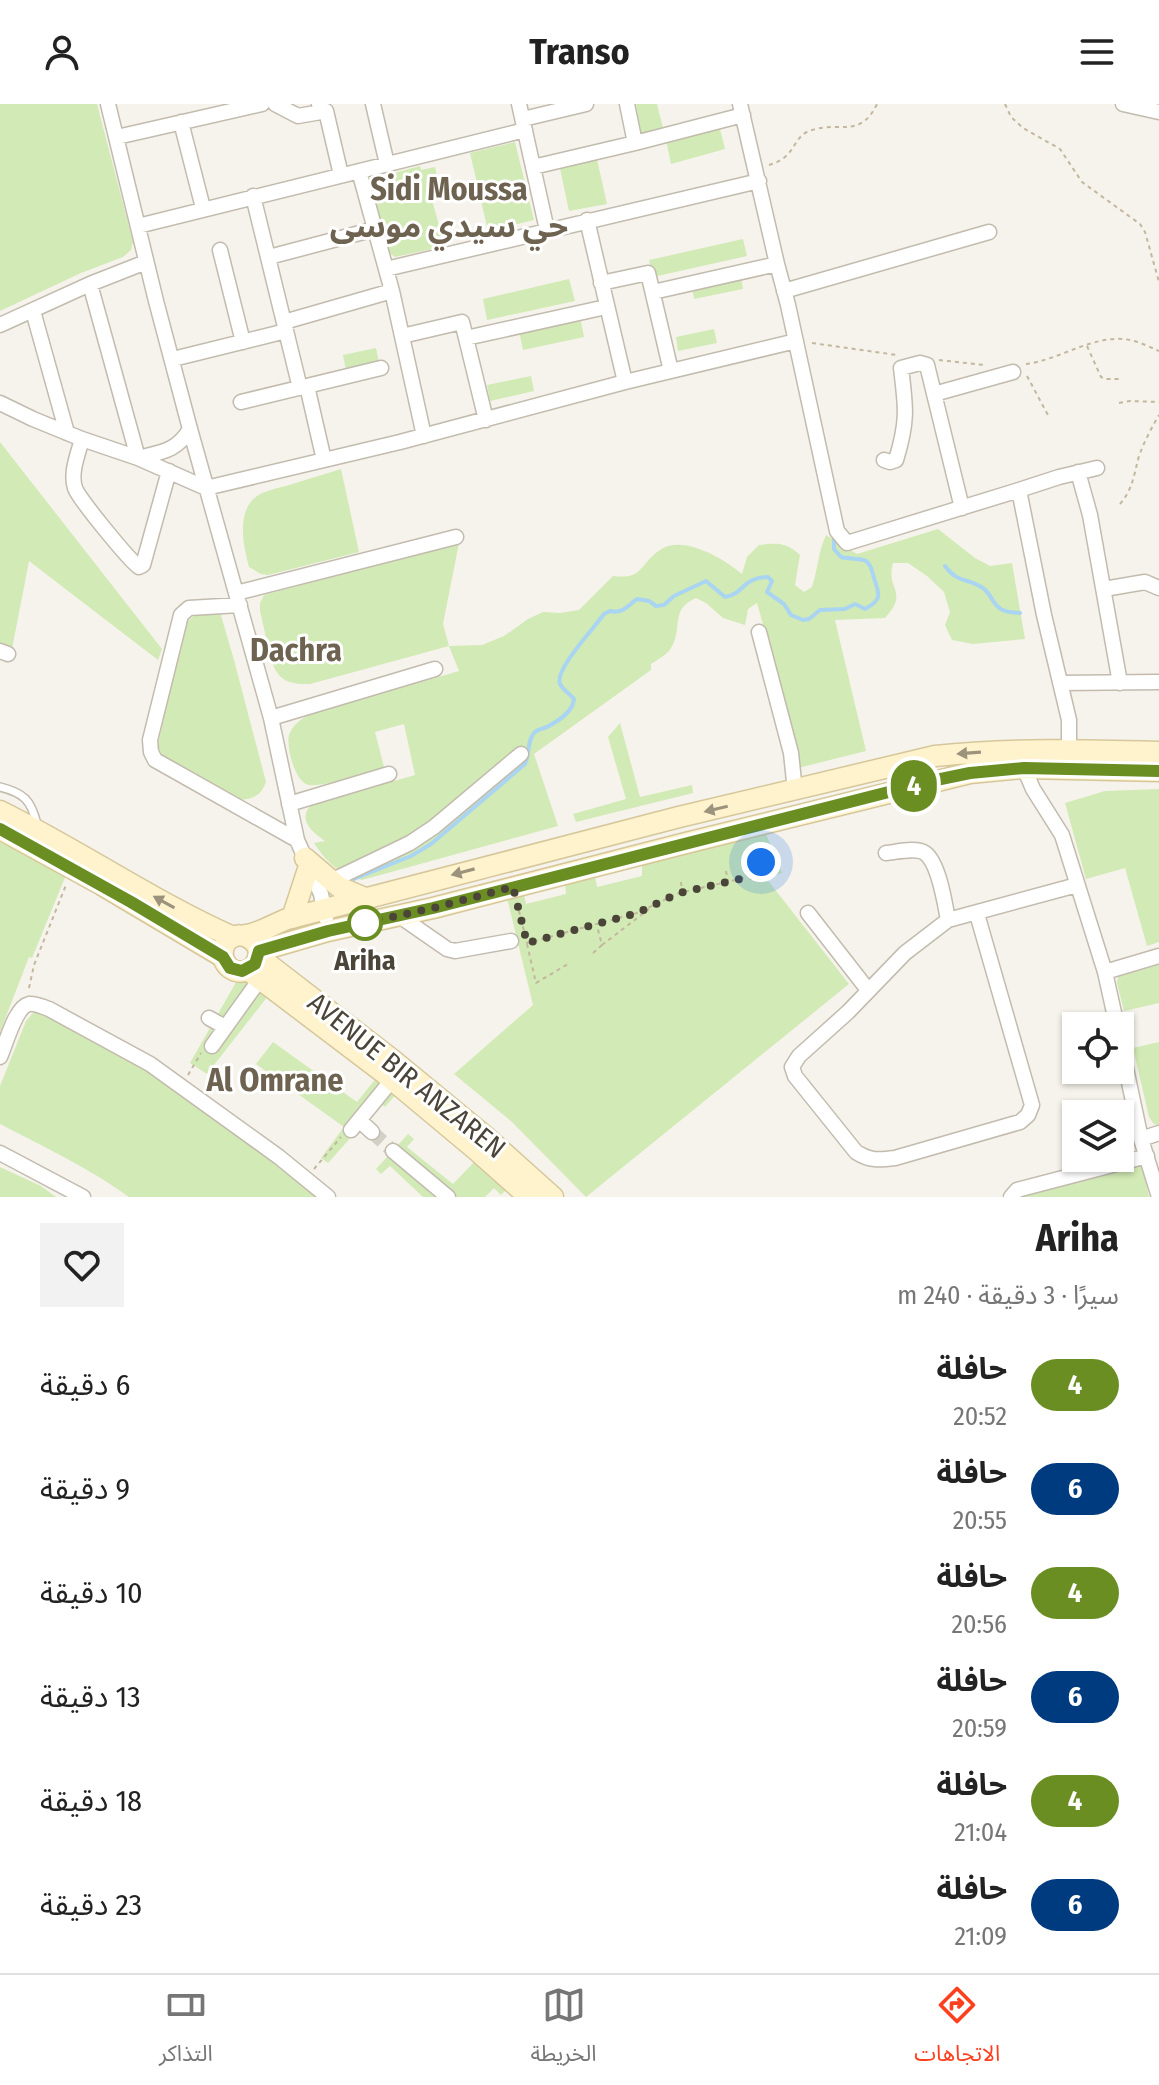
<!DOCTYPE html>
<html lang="ar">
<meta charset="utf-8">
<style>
:root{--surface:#fff;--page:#f2f2f2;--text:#222;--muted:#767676;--line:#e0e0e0;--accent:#fc3f1d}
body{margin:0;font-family:"Fira Sans Condensed","Noto Sans Arabic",sans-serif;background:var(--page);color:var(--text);direction:rtl;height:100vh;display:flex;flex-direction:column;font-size:30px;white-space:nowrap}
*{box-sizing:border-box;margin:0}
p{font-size:26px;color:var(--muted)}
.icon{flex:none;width:44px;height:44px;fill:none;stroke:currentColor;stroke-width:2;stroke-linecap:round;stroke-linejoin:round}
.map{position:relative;height:1093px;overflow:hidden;direction:ltr}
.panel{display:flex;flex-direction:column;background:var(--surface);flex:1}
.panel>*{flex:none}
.badge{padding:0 16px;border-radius:26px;font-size:28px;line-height:52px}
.controls{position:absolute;left:1062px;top:908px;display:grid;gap:16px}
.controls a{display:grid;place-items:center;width:72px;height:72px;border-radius:0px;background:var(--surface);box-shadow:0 2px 6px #0004;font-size:40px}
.you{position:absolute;width:40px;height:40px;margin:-20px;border:6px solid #fff;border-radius:50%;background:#1a73e8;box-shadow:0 0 0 12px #1a73e833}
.map>.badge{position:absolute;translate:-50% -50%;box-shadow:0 0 0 4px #fff}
.round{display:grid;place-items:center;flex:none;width:84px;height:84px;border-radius:0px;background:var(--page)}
.headline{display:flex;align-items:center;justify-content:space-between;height:136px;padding:0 40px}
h1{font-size:38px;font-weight:700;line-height:60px}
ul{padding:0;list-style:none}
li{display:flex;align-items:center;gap:24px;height:104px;padding:0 40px}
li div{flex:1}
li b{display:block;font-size:30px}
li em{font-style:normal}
li .badge{min-width:88px;font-weight:700;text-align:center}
header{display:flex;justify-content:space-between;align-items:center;height:104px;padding:0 40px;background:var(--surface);font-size:36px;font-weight:700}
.tab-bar{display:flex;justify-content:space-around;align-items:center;height:112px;border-top:2px solid var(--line);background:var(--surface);font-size:22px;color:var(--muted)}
.tab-bar a{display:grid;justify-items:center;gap:4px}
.tab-bar .active{color:var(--accent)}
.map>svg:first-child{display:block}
.green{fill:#d2eab5}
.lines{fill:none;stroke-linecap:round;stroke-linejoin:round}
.stream{stroke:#a9d4f2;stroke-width:4}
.street-tunnel{stroke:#d4d0c8;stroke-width:14;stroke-dasharray:14 7;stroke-linecap:butt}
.lane-casing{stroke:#c2bbae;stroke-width:10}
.street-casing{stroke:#c2bbae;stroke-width:17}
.secondary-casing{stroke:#d6c79b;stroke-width:23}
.path{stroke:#c4b79f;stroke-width:2;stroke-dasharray:4 4;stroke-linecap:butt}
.lane{stroke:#fff;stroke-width:7}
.street{stroke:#fff;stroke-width:14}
.secondary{stroke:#fff3cd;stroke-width:20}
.oneway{fill:#9c937c}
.line-casing{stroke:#fff;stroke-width:18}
.line{stroke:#6b8e23;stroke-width:12}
.walk{stroke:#4b4439;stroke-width:8;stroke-dasharray:0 14.4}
.stop-dot{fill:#fff;stroke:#6b8e23;stroke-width:4}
.labels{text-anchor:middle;stroke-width:6;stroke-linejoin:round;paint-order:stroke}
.stop-label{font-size:28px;font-weight:bold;fill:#4b4439;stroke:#fff}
.street-label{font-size:28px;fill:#4b4439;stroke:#fff}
.quarter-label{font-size:32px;font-weight:bold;fill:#6e6250;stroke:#fff}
</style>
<header><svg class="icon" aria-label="menu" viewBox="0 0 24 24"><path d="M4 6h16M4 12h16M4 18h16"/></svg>Transo<svg class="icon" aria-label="person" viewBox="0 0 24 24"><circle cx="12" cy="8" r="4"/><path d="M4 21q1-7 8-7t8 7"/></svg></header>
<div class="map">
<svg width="1159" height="1093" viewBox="0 0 1159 1093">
<rect width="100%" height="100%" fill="#f6f3ec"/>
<!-- green -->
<path class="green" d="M 0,0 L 97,0 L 133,138 L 131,146 L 123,153 L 81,169 L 0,207 Z
M 636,0 L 657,0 L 664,28 L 644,30 L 641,29 Z
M 719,21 L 725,45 L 671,60 L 666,36 Z
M 515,38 L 534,116 L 488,127 L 470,49 Z
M 596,51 L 607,100 L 569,107 L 559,60 Z
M 420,62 L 421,66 L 435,63 L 439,82 L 429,85 L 442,132 L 432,145 L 395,153 L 389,149 L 373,93 L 378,91 L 375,80 L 391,75 L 390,70 Z
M 743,135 L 747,152 L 653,173 L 649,156 Z
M 741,173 L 743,185 L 694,195 L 692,183 Z
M 569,175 L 575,197 L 487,216 L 483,195 Z
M 580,213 L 584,233 L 523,246 L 519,227 Z
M 714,225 L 717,239 L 678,247 L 676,233 Z
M 376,244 L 379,259 L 346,266 L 343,251 Z
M 531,272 L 534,287 L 490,297 L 487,281 Z
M 0,338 L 162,545 L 158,556 L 29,457 L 12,545 L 0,540 Z
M 341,365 L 359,448 L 268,471 L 261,470 L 249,463 C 243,441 236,407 257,392 C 265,387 277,384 286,382 C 304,376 323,371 341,365 Z
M 938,425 L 975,454 L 990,462 L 1012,459 L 1025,535 L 973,540 L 952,536 L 945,521 L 950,508 L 944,488 L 927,472 L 908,459 L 893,459 C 885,486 910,487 885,514 L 835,516 L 866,647 L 798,664 L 772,552 L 757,499 L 748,505 L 745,521 L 723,514 L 706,499 L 696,494 C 669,506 684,522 671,544 C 667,551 658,555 651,560 L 651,566 L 534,650 L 558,722 L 362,776 C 340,771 326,758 314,739 L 325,737 C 312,728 297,716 311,701 L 415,671 L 404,620 L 375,628 L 384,663 C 366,668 326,683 309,681 C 295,679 286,643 289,631 C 292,621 302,614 311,610 L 459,567 L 449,542 L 310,580 C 282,581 275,572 269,547 C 266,533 263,520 260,507 L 260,499 L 264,491 L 459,439 L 443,520 L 449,542 L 482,541 L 504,532 L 528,515 L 543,508 L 560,509 L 579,506 L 613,472 C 644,476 639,460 660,446 C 683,430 724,455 742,470 L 747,453 L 759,441 C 777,439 786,438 800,451 L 795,481 L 804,488 L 812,483 C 818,465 818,448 826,431 L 857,450 Z
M 220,508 L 234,556 L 266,678 C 261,692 253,695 239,696 L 165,656 L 159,645 L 159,636 L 185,520 L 197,509 Z
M 620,619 L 640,693 L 692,681 L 693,689 L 576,718 L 573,710 L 626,695 L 608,633 Z
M 1159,685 L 1159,838 L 1147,842 L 1125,764 L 1086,775 L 1065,699 L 1105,687 Z
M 766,730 L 782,769 L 766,774 L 849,880 L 586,1093 L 512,1018 L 454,970 L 533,901 L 507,794 L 524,790 L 526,800 L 566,790 L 565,779 L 595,772 L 597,783 L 642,772 L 642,760 Z
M 0,738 L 66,771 L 32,854 L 29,853 L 0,928 Z
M 1159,860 L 1159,899 L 1124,907 L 1117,879 L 1118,873 L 1122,870 Z
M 239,873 L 268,892 L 207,970 L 190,959 Z
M 38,908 L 150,968 L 294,1072 L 320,1093 L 129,1093 C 89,1064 44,1043 0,1020 L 0,982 L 26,917 L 33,909 Z
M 273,938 L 357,998 L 377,973 L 399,987 L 385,1003 L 381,1000 L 328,1059 L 321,1054 L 344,1023 L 256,960 Z
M 1159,938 L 1159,1021 L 1154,1020 L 1149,1013 L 1133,944 Z
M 408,1030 L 414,1035 L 407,1043 L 453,1080 L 478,1054 L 509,1083 L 501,1091 L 494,1084 L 485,1093 L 423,1093 L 390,1062 L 381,1070 L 376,1065 Z
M 1142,1060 L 1149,1093 L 1022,1093 L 1036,1087 Z
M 0,1063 L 41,1082 L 56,1093 L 0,1093 Z"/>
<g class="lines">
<!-- stream -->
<path class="stream" d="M 945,462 C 959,481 969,473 984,485 C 991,490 993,501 1001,505 C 1006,509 1014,508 1020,509
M 354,775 L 411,752 L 431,740 L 525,660 C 530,650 527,635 535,628 C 537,626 544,624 547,623 C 558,617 573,608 574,595 C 570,590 563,586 560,580 C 554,566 595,523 604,510 L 610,507 C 623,510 627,502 637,495 L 649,497 L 656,502 L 664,501 L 674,492 L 706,477 L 725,493 C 746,489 741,474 768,473 L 772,477 L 767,488 L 784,500 L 791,511 L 803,516 L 809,515 L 820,506 L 845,505 L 855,500 L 865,505 C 882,496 880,491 874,474 C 872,468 872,461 866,457 C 860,454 848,455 841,453 L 834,445 L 834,436"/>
<!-- street-tunnel -->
<path class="street-tunnel" d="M 372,1028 L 393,1047"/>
<!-- lane casing -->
<g class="lane-casing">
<path id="lane" d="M 0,683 C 24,689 31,696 37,720"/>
</g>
<!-- street casing -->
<g class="street-casing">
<path id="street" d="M 108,0 L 156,197 L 190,325 L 271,614 L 297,736 L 321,790 L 326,814
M 275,0 L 298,12 L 321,8
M 319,0 L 321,8 L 326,7 L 341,71
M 373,0 L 387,60
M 519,0 L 547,126
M 627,0 L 635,39
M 740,0 L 777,160 L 788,201 L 837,427 L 847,439 L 1019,386
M 1123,0 L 1159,8
M 523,15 L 586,0
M 181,18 L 203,104
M 117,33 L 262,0
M 533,63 L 635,39 L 743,11
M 359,67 L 392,187 L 424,332
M 253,92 L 300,284
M 587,116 L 625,278
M 138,122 L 525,26
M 220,146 L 243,238
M 269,153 L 375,125
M 386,165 L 759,77
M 601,179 L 648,169 L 671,267
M 90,180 L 138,354 C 162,348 177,347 190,325
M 784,187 L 989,128
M 653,188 L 777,160
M 33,207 L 67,329
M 284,218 L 392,187
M 0,221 L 90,180 L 146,158
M 402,232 L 462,218 L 466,234
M 173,255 L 286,227
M 307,282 L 324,356
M 934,290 L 1013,268
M 241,298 L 381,264
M 0,299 L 33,315 L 82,335 L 138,354 L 206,384 L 400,338 L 625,278 L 796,237
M 486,316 L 466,234 L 606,203
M 82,335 C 78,350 70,369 75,384 C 79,395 129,456 139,463 L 143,461 L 169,367
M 884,356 L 890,358 L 896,356 C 908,317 906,304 901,264 L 920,259 L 927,261 L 962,404
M 1078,368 L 1090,411 L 1120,579
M 1104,485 L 1145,478 L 1159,484
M 236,489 L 456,433
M 240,501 L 189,504 L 181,511 L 150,636 L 151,648 L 155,656 L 297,736
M 759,528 L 791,649 L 795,687
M 0,547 L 8,550
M 1060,579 L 1159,578
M 271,614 L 435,565
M 1069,646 L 1069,616 L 1044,511 L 1019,386 L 1059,373 L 1097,364
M 1023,657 L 1024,664 L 1033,685 L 1062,731 L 1105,868 L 1117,922
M 289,700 L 389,670
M 886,749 C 897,748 916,743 925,749 C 939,759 945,800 948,816
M 331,777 L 410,739 L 434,723 L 521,650
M 808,809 L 868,886
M 977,810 L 1032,1001 L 1028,1011 L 1020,1018 L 895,1054 C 879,1056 870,1057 856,1048 L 795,972 L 792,963 L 799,952 L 848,908 L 905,849 L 948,816 L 1077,781
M 398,811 L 447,845 L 455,847 L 511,837
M 1105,868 L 1159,852
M 209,914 L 225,923
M 1120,936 L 1141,1035 L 1159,1093
M 212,942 L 260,875
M 0,953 C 6,940 15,903 29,900 C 35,899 43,903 49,905 L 150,960 L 279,1053 L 328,1093
M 359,1016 L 372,1028
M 351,1026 L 392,976
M 1141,1035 L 1159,1029
M 393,1047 L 448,1093
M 0,1049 L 83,1093
M 1011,1093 L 1017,1086 L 1147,1052"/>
</g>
<!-- secondary casing -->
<g class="secondary-casing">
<path id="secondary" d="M 0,707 C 79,746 152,797 233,833
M 0,725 L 102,781 L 223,853
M 305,754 L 339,783 L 365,794
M 292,814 L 309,762
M 245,832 C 274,844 251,879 230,864 C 219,856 221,838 233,833 C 242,829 237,833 246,831 C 260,829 274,820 287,815 L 679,713 L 935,652 C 1010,644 1084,646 1159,648
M 259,847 L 328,827 L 433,804 L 686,739 L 970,669 L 1024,664 L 1159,667
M 259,853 L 394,957 L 485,1032 L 553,1093
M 248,866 L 384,969 L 475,1045 L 529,1093"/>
</g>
<!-- path -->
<path class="path" d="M 1005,0 L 1011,13 L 1023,24 L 1060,45 L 1082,78 L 1140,120 L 1145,128 L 1159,178
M 769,61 C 775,59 781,57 786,52 C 796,43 797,30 812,26 C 840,17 860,35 877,0
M 812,239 L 897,251
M 1087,242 L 1101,273 L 1105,275 L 1122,275
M 939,256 L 984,261
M 1026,260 C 1060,256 1095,229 1130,236 C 1140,238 1150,243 1159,247
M 1027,272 L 1049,313
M 1119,299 L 1130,297 L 1159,298
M 1120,400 C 1133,385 1134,370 1139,352 C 1144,338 1152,323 1159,311
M 745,762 L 747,772
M 726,767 L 728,777
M 681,778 L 682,787
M 517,799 L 527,839 L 637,809 L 679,789 L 761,770 L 763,765 L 761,758
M 527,840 L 536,879 L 568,860
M 602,841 L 649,805
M 593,849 L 602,841 L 597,822
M 29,884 L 34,861 L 66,781
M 188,971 L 201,949
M 314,1065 L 341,1033"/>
<!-- lane -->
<use href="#lane" class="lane"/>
<!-- street -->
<use href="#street" class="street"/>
<!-- secondary -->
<use href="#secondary" class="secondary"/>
</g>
<!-- one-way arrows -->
<defs><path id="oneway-solid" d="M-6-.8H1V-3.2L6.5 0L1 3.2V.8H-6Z" transform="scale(2)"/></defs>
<g class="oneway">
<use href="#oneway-solid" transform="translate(969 649) rotate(176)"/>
<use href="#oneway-solid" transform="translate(716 705) rotate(167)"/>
<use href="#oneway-solid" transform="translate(463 768) rotate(165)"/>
<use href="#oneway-solid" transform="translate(164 798) rotate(-151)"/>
</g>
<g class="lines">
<!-- line casing -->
<g class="line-casing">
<path id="line" d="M 0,725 L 131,798 L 223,853 L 230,864 L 242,867 L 255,860 L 259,847 L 328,827 L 433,804 L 936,676 L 970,669 L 1024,664 L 1159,667"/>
</g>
<!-- line -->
<use href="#line" class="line"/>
<!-- walk -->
<path class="walk" d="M 365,819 L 433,804 L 513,783 L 527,839 L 637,809 L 679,789 L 761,770 L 763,765 L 761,758"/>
</g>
<!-- markers -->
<circle class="stop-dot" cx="365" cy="819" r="16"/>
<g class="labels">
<!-- stop labels -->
<g class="stop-label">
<text x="365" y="866">Ariha</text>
</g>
<!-- street labels -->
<g class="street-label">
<text transform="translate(407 971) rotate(39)" y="10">AVENUE BIR ANZAREN</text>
</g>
<!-- quarter labels -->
<g class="quarter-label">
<text x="449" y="96">Sidi Moussa<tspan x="449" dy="37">حي سيدي موسى</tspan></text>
<text x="296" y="557">Dachra</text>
<text x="275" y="987">Al Omrane</text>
</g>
</g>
</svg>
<div class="controls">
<a><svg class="icon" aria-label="locate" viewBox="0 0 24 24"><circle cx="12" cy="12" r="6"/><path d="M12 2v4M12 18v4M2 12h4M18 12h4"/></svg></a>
<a><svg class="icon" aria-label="layers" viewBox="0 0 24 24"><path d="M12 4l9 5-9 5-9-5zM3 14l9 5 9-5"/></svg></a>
</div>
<div class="you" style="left:761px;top:758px"></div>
<b class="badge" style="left:914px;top:682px;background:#6b8e23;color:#fff">4</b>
</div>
<section class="panel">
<div class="headline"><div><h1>Ariha</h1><p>سيرًا · 3 دقيقة · 240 m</p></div><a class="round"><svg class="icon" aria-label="heart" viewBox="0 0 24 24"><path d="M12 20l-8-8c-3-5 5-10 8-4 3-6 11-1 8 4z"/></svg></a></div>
<ul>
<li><span class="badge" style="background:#6b8e23;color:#fff">4</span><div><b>حافلة</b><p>20:52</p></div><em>6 دقيقة</em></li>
<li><span class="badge" style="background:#003b80;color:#fff">6</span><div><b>حافلة</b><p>20:55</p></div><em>9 دقيقة</em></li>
<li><span class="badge" style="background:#6b8e23;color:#fff">4</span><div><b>حافلة</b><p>20:56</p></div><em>10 دقيقة</em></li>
<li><span class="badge" style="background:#003b80;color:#fff">6</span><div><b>حافلة</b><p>20:59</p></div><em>13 دقيقة</em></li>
<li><span class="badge" style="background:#6b8e23;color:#fff">4</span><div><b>حافلة</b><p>21:04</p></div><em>18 دقيقة</em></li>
<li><span class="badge" style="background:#003b80;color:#fff">6</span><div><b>حافلة</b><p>21:09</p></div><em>23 دقيقة</em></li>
</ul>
</section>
<nav class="tab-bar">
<a class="active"><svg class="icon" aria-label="directions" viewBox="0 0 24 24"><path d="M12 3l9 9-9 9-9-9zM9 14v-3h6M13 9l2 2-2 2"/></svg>الاتجاهات</a>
<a><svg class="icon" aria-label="map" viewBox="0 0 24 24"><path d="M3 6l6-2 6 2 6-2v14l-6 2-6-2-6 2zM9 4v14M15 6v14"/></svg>الخريطة</a>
<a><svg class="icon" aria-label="tickets" viewBox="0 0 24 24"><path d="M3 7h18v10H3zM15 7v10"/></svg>التذاكر</a>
</nav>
